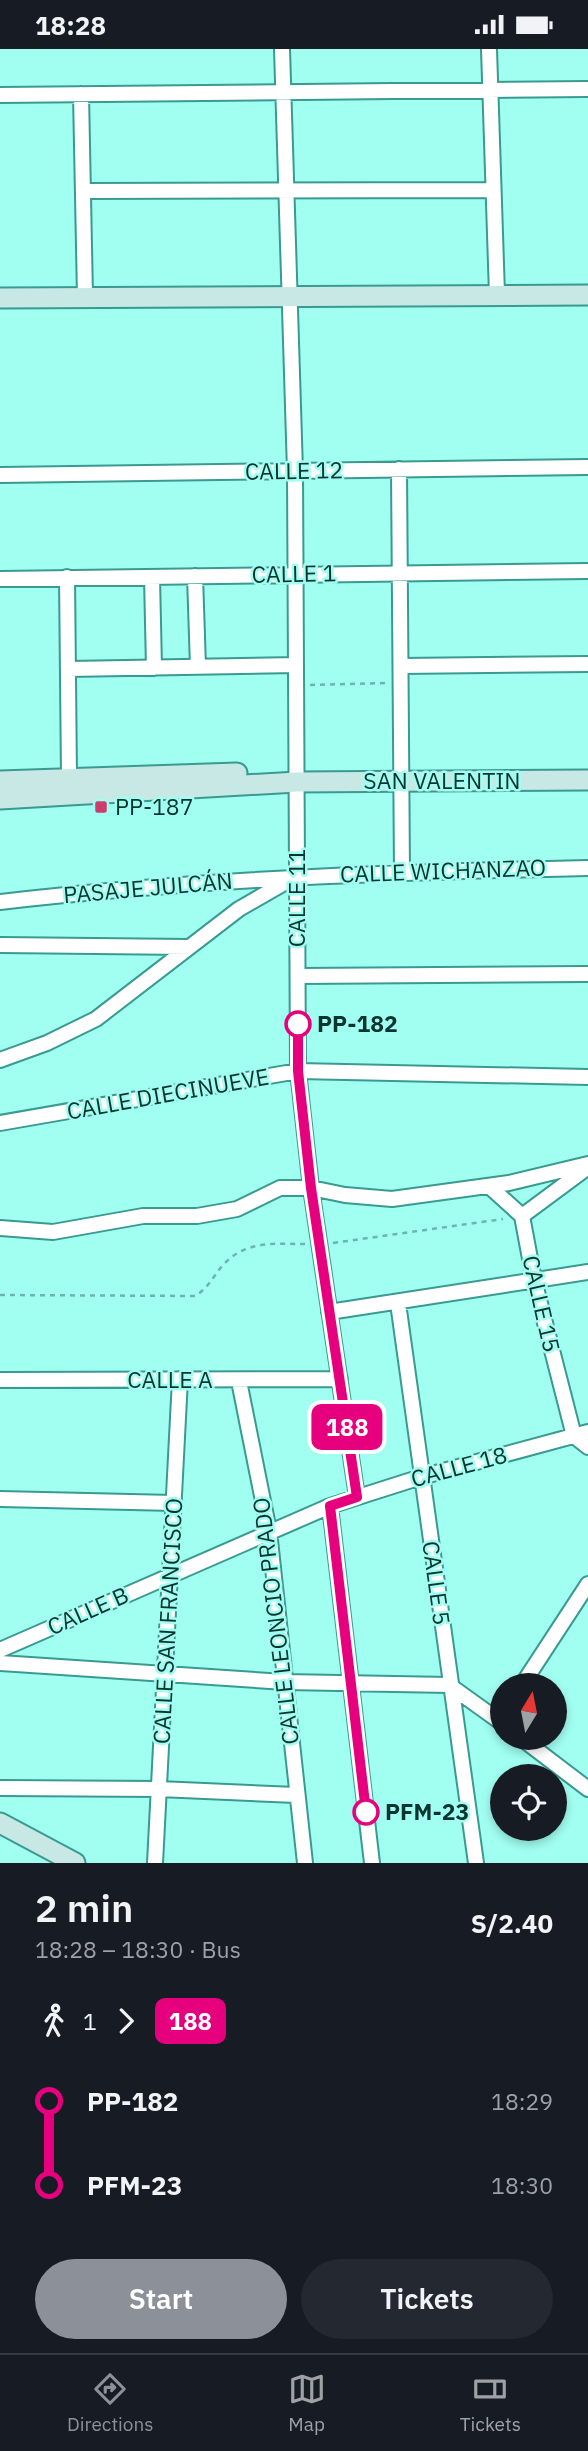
<!DOCTYPE html>
<meta charset="utf-8">
<style>
:root{--surface:#171b24;--page:#242831;--text:#f1f3f6;--muted:#9ea1a6;--line:#363941;--accent:#8c9099}
body{margin:0;font-family:"IBM Plex Sans",sans-serif;background:var(--page);color:var(--text);height:100vh;display:flex;flex-direction:column;font-size:26px;white-space:nowrap}
*{box-sizing:border-box;margin:0}
p{font-size:23px;color:var(--muted)}
.icon{flex:none;width:38px;height:38px;fill:none;stroke:currentColor;stroke-width:2;stroke-linecap:round;stroke-linejoin:round}
.map{position:relative;height:1814px;overflow:hidden}
.details{display:flex;flex-direction:column;background:var(--surface);flex:1}
.details>*{flex:none}
.badge{padding:0 14px;border-radius:10px;font-size:24px;line-height:46px}
.needle{width:46px;rotate:10deg}
.controls{position:absolute;left:490px;top:1624px;display:grid;gap:14px}
.controls a{display:grid;place-items:center;width:77px;height:77px;border-radius:50%;background:var(--surface);box-shadow:0 4px 10px #0003;font-size:35px}
.map>.badge{position:absolute;translate:-50% -50%;box-shadow:0 0 0 4px #fff}
.legs{display:flex;align-items:center;gap:10px;height:77px;padding:0 35px;font-size:23px}
.legs p{margin-inline-start:auto}
.overview{display:flex;align-items:center;justify-content:space-between;height:119px;padding:0 35px}
h1{font-size:38px;font-weight:600;line-height:52px}
.button{display:flex;gap:14px;margin-top:auto;padding:14px 35px}
.button a{flex:1;height:80px;border-radius:42px;background:var(--accent);color:#fff;font-size:28px;font-weight:600;line-height:80px;text-align:center}
.button a+a{background:var(--page);color:var(--text)}
ul{padding:0 35px;list-style:none}
li{display:flex;align-items:center;gap:24px;height:84px;font-size:26px}
li i{display:grid;place-items:center;width:10px;height:100%;margin:0 9px;background:currentColor}
li i::after{content:'';width:18px;height:18px;margin:-9px;border:5px solid;border-radius:50%;background:var(--surface)}
li p{margin-inline-start:auto}
li:first-child i{background:linear-gradient(#0000 50%,currentColor 0)}
li:last-child i{background:linear-gradient(currentColor 50%,#0000 0)}
.status{display:flex;justify-content:space-between;align-items:center;height:49px;padding:0 35px;background:var(--surface);direction:ltr}
.status svg{height:19px;fill:currentColor}
.dock{display:flex;justify-content:space-around;align-items:center;height:98px;border-top:2px solid var(--line);background:var(--surface);font-size:19px;color:var(--muted)}
.dock a{display:grid;justify-items:center;gap:4px}
.dock .selected{color:var(--accent)}
.map>svg:first-child{display:block}
.lines{fill:none;stroke-linecap:round;stroke-linejoin:round}
.street-casing{stroke:#399a90;stroke-width:18}
.secondary-casing{stroke:#399a90;stroke-width:23}
.path{stroke:#6bb6ac;stroke-width:2.5;stroke-dasharray:5 5;stroke-linecap:butt}
.street{stroke:#fff;stroke-width:14}
.secondary{stroke:#c7e8e4;stroke-width:19}
.line-1-casing{stroke:#fff;stroke-width:16}
.line-1{stroke:#e6007e;stroke-width:10}
.poi-dot{fill:#cb3e6c;stroke:#a1fff2;stroke-width:2.5}
.stop-1-dot{fill:#fff;stroke:#e6007e;stroke-width:3.5}
.labels{text-anchor:middle;stroke-width:5;stroke-linejoin:round;paint-order:stroke}
.street-label{font-size:23px;fill:#0a3430;stroke:#a1fff2}
.poi-label{font-size:23px;fill:#0a3430;stroke:#a1fff2;text-anchor:start}
.stop-label{font-size:23px;font-weight:bold;fill:#0a3430;stroke:#a1fff2;text-anchor:start}
</style>
<div class="status"><b>18:28</b><svg viewBox="0 0 49 12"><path d="M0 12V9h3v3zM5 12V6h3v6zM10 12V3h3v9zM15 12V0h3v12zM26 1h20v11H26zM47 4h2v5h-2z"/></svg></div>
<div class="map">
<svg width="588" height="1814" viewBox="0 0 588 1814">
<rect width="100%" height="100%" fill="#a1fff2"/>
<g class="lines">
<!-- street casing -->
<g class="street-casing">
<path id="street" d="M 282,0 L 295,422 L 298,1022 L 311,1139 L 357,1448
M 489,0 L 497,246
M 81,45 L 85,248
M 0,46 L 588,40
M 83,142 L 493,141
M 399,420 L 402,823
M 0,426 L 588,418
M 195,527 L 198,618
M 67,528 L 69,729
M 152,528 L 154,619
M 0,530 L 588,522
M 401,617 L 588,615
M 68,620 L 296,616
M 0,853 C 196,830 391,823 588,819
M 0,896 L 189,898
M 298,927 L 588,925
M 0,1011 L 47,994 L 96,970 L 239,860 L 293,829
M 0,1074 L 298,1022 L 588,1028
M 489,1137 L 522,1167 L 534,1231 L 574,1387
M 522,1167 L 588,1118
M 0,1179 L 53,1183 L 143,1167 L 197,1167 L 237,1160 L 280,1139 L 311,1139 L 345,1146 L 392,1150 L 509,1134 L 588,1115
M 398,1254 L 476,1814
M 329,1263 L 588,1223
M 0,1331 L 340,1330
M 239,1332 L 269,1482 L 305,1814
M 574,1387 L 588,1398
M 0,1450 L 174,1454
M 330,1457 L 372,1814
M 0,1601 L 330,1457 L 421,1428 L 588,1383
M 0,1614 L 285,1633 L 449,1636 L 502,1674
M 522,1636 L 588,1535
M 521,1689 L 588,1740
M 0,1739 L 159,1740 L 296,1746
M 155,1814 L 180,1330"/>
</g>
<!-- secondary casing -->
<g class="secondary-casing">
<path id="secondary" d="M 0,249 L 588,246
M 0,732 L 237,724
M 0,750 L 297,733 L 588,731
M 0,1774 L 75,1814"/>
</g>
<!-- path -->
<path class="path" d="M 310,636 L 387,634
M 333,1194 L 503,1170
M 0,1246 L 195,1247 C 210,1238 214,1225 225,1214 C 247,1191 277,1195 305,1195"/>
<!-- street -->
<use href="#street" class="street"/>
<!-- secondary -->
<use href="#secondary" class="secondary"/>
</g>
<g class="lines">
<!-- line-1 casing -->
<g class="line-1-casing">
<path id="line-1" d="M 298,975 L 298,1022 L 311,1139 L 357,1448 L 330,1457 L 366,1763"/>
</g>
<!-- line-1 -->
<use href="#line-1" class="line-1"/>
</g>
<!-- markers -->
<rect class="poi-dot" x="94" y="751" width="14" height="14" rx="3.5"/>
<g class="stop-1-dot">
<circle cx="298" cy="975" r="12"/>
<circle cx="366" cy="1763" r="12"/>
</g>
<g class="labels">
<!-- street labels -->
<g class="street-label">
<text transform="translate(294 422) rotate(-1)" y="8">CALLE 12</text>
<text transform="translate(294 525) rotate(-1)" y="8">CALLE 1</text>
<text x="442" y="740">SAN VALENTIN</text>
<text transform="translate(443 822) rotate(-2)" y="8">CALLE WICHANZAO</text>
<text transform="translate(148 839) rotate(-5)" y="8">PASAJE JULCÁN</text>
<text transform="translate(297 849) rotate(-90)" y="8">CALLE 11</text>
<text transform="translate(168 1045) rotate(-10)" y="8">CALLE DIECINUEVE</text>
<text transform="translate(541 1255) rotate(77)" y="8">CALLE 15</text>
<text x="170" y="1339">CALLE A</text>
<text transform="translate(459 1418) rotate(-15)" y="8">CALLE 18</text>
<text transform="translate(436 1534) rotate(82)" y="8">CALLE 5</text>
<text transform="translate(88 1562) rotate(-24)" y="8">CALLE B</text>
<text transform="translate(168 1572) rotate(-87)" y="8">CALLE SAN FRANCISCO</text>
<text transform="translate(276 1572) rotate(-97)" y="8">CALLE LEONCIO PRADO</text>
</g>
<!-- poi labels -->
<g class="poi-label">
<text x="115" y="766">PP-187</text>
</g>
<!-- stop labels -->
<g class="stop-label">
<text x="317" y="983">PP-182</text>
<text x="385" y="1771">PFM-23</text>
</g>
</g>
</svg>
<div class="controls">
<a><svg class="needle" viewBox="-14 -14 28 28"><path d="M0-13l5 13h-10z" fill="#e53935"/><path d="M0 13l5-13h-10z" fill="#9ea1a6"/></svg></a>
<a><svg class="icon" aria-label="locate" viewBox="0 0 24 24"><circle cx="12" cy="12" r="6"/><path d="M12 2v4M12 18v4M2 12h4M18 12h4"/></svg></a>
</div>
<b class="badge" style="left:347px;top:1378px;background:#e6007e;color:#fff">188</b>
</div>
<section class="details">
<div class="overview"><div><h1>2 min</h1><p>18:28 – 18:30 · Bus</p></div><b>S/2.40</b></div>
<div class="legs"><svg class="icon" aria-label="walk" viewBox="0 0 24 24"><circle cx="13" cy="4" r="2"/><path d="M13 8l-2 6 4 7M11 14l-3 7M7 12l3-4h3l4 4"/></svg>1<svg class="icon" aria-label="forward" viewBox="0 0 24 24"><path d="M9 5l7 7-7 7"/></svg><b class="badge" style="background:#e6007e;color:#fff">188</b></div>
<ul>
<li><i style="color:#e6007e"></i><b>PP-182</b><p>18:29</p></li>
<li><i style="color:#e6007e"></i><b>PFM-23</b><p>18:30</p></li>
</ul>
<div class="button"><a>Start</a><a>Tickets</a></div>
</section>
<nav class="dock">
<a class="selected"><svg class="icon" aria-label="directions" viewBox="0 0 24 24"><path d="M12 3l9 9-9 9-9-9zM9 14v-3h6M13 9l2 2-2 2"/></svg>Directions</a>
<a><svg class="icon" aria-label="map" viewBox="0 0 24 24"><path d="M3 6l6-2 6 2 6-2v14l-6 2-6-2-6 2zM9 4v14M15 6v14"/></svg>Map</a>
<a><svg class="icon" aria-label="tickets" viewBox="0 0 24 24"><path d="M3 7h18v10H3zM15 7v10"/></svg>Tickets</a>
</nav>
